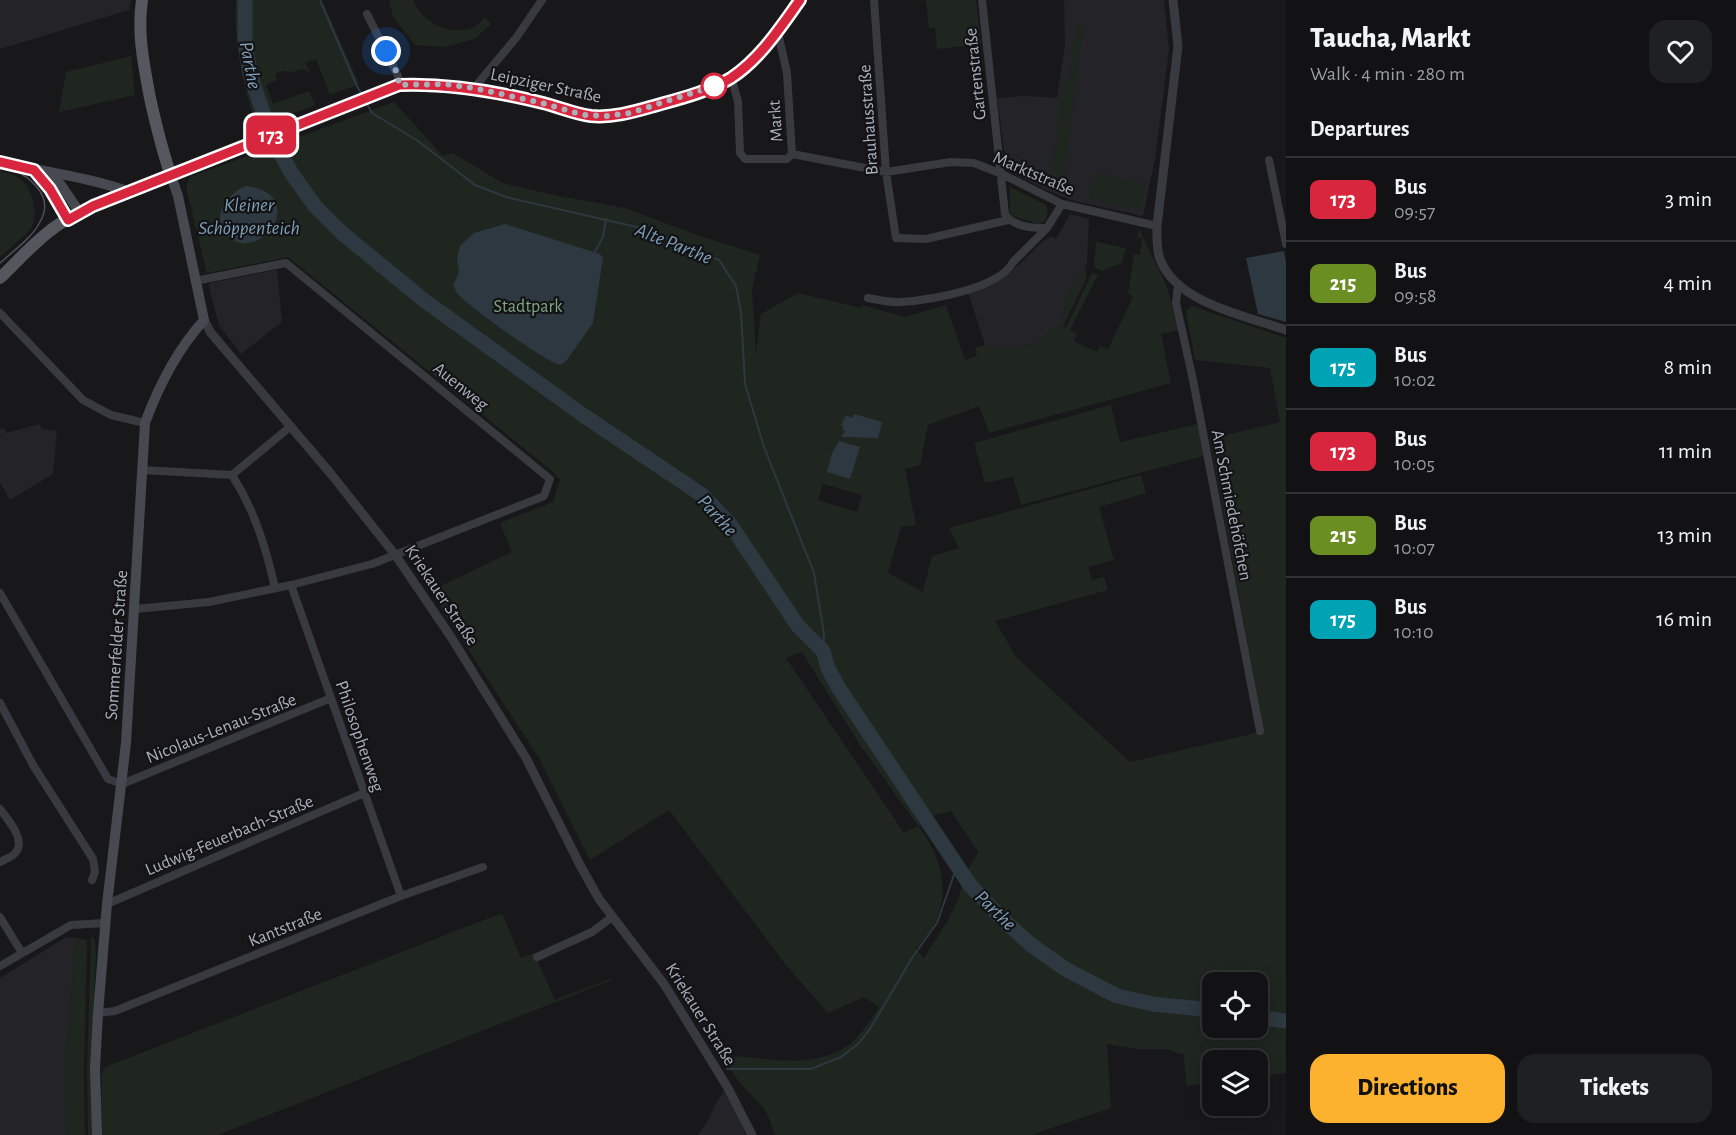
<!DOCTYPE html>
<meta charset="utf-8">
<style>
:root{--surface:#121214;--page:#1f2022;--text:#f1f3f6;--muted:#9c9ea0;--line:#313234;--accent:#fcb12f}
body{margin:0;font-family:"Alegreya Sans",sans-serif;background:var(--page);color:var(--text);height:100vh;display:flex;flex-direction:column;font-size:22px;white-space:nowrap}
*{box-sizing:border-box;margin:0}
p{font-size:20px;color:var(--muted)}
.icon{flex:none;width:33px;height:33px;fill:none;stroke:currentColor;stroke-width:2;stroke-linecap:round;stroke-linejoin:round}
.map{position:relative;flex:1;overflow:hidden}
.details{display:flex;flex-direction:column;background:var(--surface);width:450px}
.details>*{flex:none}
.badge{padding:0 12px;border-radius:9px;font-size:21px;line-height:39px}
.controls{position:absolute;left:1202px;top:972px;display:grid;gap:12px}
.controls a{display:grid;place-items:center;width:66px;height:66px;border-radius:12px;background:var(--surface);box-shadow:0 3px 15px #0003,0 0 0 2px var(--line);font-size:30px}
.you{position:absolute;width:30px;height:30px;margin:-15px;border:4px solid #fff;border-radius:50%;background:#1a73e8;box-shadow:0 0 0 9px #1a73e833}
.map>.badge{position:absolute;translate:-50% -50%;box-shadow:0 0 0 3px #fff}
h2{padding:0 24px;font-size:22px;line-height:54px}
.round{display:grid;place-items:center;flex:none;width:63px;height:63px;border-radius:18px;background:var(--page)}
.overview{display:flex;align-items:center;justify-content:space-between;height:102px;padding:0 24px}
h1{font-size:28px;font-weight:800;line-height:45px}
.button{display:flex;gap:12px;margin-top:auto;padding:12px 24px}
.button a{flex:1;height:69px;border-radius:18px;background:var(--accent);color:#111;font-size:24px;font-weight:800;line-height:69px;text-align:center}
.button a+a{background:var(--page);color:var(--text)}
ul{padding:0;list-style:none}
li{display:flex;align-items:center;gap:18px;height:84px;padding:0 24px;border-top:2px solid var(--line)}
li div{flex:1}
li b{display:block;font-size:22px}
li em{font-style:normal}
li .badge{min-width:66px;font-weight:700;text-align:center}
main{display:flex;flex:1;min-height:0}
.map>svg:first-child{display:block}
.built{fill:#242428}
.green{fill:#1e261f;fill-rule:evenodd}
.water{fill:#2d3840}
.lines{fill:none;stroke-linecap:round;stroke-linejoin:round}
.stream{stroke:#2d3840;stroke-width:2}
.river{stroke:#2d3840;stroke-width:15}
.minor{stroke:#393a40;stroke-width:8}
.tertiary{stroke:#393a40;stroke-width:9}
.secondary{stroke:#474950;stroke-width:10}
.primary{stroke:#55575f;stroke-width:12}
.tram{stroke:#4c4e55;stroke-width:1.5}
.line-casing{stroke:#fff;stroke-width:14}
.line{stroke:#d7263d;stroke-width:9}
.walk{stroke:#aab0bb;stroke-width:6;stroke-dasharray:0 10.8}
.stop-dot{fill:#fff;stroke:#d7263d;stroke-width:3}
.labels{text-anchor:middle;stroke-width:4.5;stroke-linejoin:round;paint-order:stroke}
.street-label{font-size:18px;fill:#aab0bb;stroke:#131316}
.park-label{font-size:18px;fill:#80a781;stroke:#131316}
.water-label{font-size:20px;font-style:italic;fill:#7f9fb7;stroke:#131316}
</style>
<main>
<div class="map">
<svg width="1286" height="1135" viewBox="0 0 1286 1135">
<rect width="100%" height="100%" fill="#18181b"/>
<!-- built -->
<path class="built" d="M 0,0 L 131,0 L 129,10 L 0,49 Z
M 1064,0 L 1164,0 L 1169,50 L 1155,159 L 1143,216 L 1071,200 L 1044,189 L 1007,170 L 997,98 L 1023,96 L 1057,98 L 1065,45 Z
M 1070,214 L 1089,219 L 1087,264 L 1068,293 L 1062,322 L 1040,341 L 1009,351 L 985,345 L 968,292 L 999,280 L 1021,263 L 1043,241 L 1051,236 L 1056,239 Z
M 277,270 L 282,322 L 241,354 L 219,325 L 209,287 L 210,283 Z
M 39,424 L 42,429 L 57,431 L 53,474 L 10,500 L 0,482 L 0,429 L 5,428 L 6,433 Z
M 66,937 L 76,938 L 66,1057 L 67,1135 L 0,1135 L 0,978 Z
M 725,1089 L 746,1135 L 698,1135 L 707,1122 L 717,1102 Z"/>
<!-- green -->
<path class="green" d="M 236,0 L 322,0 L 359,84 L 330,95 L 316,59 L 306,63 L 310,73 L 303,69 L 293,72 L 282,71 L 275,74 L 277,80 L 266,85 L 273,104 L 309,91 L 315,105 L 261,126 L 255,123 C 243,83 233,42 236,0 Z
M 389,0 L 413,0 C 422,23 451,37 474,27 C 478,25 482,20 485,17 L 491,24 L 475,39 L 445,47 L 415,45 L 393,17 Z
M 926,0 L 976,0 L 981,44 L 937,49 L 935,28 L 929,28 Z
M 1076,22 L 1083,23 L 1064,190 L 1050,188 L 1062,84 L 1069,84 Z
M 131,56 L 135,95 L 59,112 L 66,72 Z
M 394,102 L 443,156 L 452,153 L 503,183 L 559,196 L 625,208 L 697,235 L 760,255 L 752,290 L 756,353 L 761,314 L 798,293 L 861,308 L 862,305 L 905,317 L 946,305 L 965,360 L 977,356 L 975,348 L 985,345 L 1009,351 L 1040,341 L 1062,322 L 1068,293 L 1085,267 L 1087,277 L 1063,326 L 1066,328 L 1092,273 L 1098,275 L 1070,330 L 1077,334 L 1074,341 L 1097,352 L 1100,346 L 1108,349 L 1133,297 L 1128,294 L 1134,254 L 1140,255 L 1142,238 L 1137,237 L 1139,229 L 1167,287 L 1179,330 L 1161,334 L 1171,383 L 989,433 L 979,406 L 928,425 L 920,465 L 905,469 L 916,525 L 901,527 L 888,573 L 923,592 L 932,556 L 959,548 L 949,528 L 1141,475 L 1146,493 L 1099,507 L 1114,560 L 1088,567 L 1092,580 L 1104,577 L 1108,590 L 995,621 L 1017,658 L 1130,762 L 1264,731 L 1210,439 L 1280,422 L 1270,368 L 1195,360 L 1186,311 L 1192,306 L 1286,338 L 1286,1073 L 1257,1076 L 1257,1060 L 1212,1060 L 1212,1082 L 1187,1086 L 1183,1053 L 1180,1054 L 1167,1049 L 1136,1049 L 1107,1044 L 1111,1108 L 1031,1135 L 775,1135 C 772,1128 770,1119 766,1112 C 754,1094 731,1080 727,1058 C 742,1054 758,1059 773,1060 C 804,1062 839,1060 860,1034 C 867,1026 873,1016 879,1007 L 864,997 L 828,1013 L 786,965 L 669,810 L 590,860 L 539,758 L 430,591 L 512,552 L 500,523 L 553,502 L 560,480 L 553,472 L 288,257 L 207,273 L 187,191 L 187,182 L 190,177 ZM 823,484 L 862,495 L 857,512 L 818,500 ZM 802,652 L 860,745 L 918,826 L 904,833 L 786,658 ZM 951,811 L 978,852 L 964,877 L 958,900 L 947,922 L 924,958 L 916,949 C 922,941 931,932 935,923 C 951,887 940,855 918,826 L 935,815 ZM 1212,982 L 1257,982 L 1257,1028 L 1212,1028 Z
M 0,171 C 7,173 16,175 22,180 C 32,188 39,216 31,228 C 23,238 10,248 0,257 Z
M 1095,172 L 1146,183 L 1140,211 L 1089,198 Z
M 1010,187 L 1046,205 L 1048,211 L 1045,221 L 1039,224 L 1013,216 L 1010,212 Z
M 1096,242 L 1126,248 L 1122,263 L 1102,271 L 1094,267 Z
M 1111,405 L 1120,442 L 1198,424 L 1203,456 L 1021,505 L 1013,477 L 985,483 L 974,443 Z
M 502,913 L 521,958 L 534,953 L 555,1000 L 607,980 L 614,979 L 218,1135 L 101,1135 L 102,1072 L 105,1067 Z
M 91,936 L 95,940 L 96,954 L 93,1017 L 92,1135 L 88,1135 L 87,1071 Z
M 76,938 L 87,940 L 84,1071 L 85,1135 L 67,1135 L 66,1057 Z"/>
<!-- water -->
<path class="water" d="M 246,186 C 312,194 259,266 227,236 C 209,219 227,193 246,186 Z
M 505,224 L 600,254 L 603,258 L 593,323 L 566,361 L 560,365 C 547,363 468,306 458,294 C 457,294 454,286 453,286 L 459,272 L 457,258 L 460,246 L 474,233 Z
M 1284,251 L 1286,262 L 1286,322 L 1258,314 L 1246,258 Z
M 854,414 L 882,422 L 878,438 L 841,437 L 845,431 L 842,429 L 844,426 L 841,425 L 846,415 L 852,418 Z
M 839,441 L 860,447 L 850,479 L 827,472 L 832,453 Z"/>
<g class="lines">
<!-- stream -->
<path class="stream" d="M 320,0 L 357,86 L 372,113 L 418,141 L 475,185 L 506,197 L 641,228 L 719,260 L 736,286 L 741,312 L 745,384 L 764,447 L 814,573 L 824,634 L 823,651
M 594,253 L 603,237 L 606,219
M 727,1069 L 811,1069 L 841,1057 L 858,1044 L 870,1029 L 912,958 L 937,923 L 957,866"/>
<!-- river -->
<path class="river" d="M 245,0 L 245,42 L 250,73 L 258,98 L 273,140 L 292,174 L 315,206 L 343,234 L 425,301 L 583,415 L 702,495 L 730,524 L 798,626 L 823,651 L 828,668 L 838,687 L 970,885 L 1000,917 L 1030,944 L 1067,970 L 1117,996 L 1153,1004 L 1212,1010
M 1257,1017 L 1286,1021"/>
<!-- minor -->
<path class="minor" d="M 874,0 L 886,172 L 896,238 L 926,239 L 1008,220
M 982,0 L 1005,214 C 1013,227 1032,228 1047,228 L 1062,204
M 367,14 L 398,76 L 399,85
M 731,77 L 738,101 L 740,153 L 745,159 L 787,159 L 792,154 L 787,73 L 778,33
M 474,88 L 516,38 L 542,0
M 792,154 L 886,172 L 951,162 L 974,163 L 1002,174 L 1062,204 L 1157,226
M 1269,160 L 1286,244
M 171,176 L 399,85 L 444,84 L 474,88 L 594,116 L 630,113 L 693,94 L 731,77 L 754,58 L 778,33 L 800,0
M 1178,285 L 1176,303 L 1193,380 L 1260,731
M 868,298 C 879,300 890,303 901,302 C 930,300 999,289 1013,262 L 1047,228
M 0,313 L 83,400 L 111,415 L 145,423
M 142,470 L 232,475 L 291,426
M 232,475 C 255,511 266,548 275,588
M 291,585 L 401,896
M 0,593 L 108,779 L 122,784 L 331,698
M 135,609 L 209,602 L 291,585 L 372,564 L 544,496 L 550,479 L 286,263 L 195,281
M 0,703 L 33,765 L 93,859 L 95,872 L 92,880
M 0,809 C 7,819 26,839 16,852 C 13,857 5,859 0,862
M 107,904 L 364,793
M 0,917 L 22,953
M 537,957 L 592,932 L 612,917
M 0,966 L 71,925 L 105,923
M 98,1013 L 115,1011 L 401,896 L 483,867"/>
<!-- tertiary -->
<path class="tertiary" d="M 1173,0 L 1178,46 L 1157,226 C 1157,237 1156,248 1160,259 C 1176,303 1246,316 1286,330
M 204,320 L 211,333 L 331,474 L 396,556 L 451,637 L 526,758 L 580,865 L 599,899 L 664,984 L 728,1088 L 752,1135"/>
<!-- secondary -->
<path class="secondary" d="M 0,162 C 44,172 88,177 130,192
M 34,170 L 50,189 L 68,220
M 48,174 L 61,185 L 80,213
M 97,1135 L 95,1069 L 98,1013 L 107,904 L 126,743 L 145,423 C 159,385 177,350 204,320 L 178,196 L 171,176"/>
<!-- primary -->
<path class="primary" d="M 0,278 C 18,261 35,241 55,227 C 89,203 132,190 171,176 C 162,150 156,125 150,98 C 144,65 137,34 142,0"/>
<!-- tram -->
<path class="tram" d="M 0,165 C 23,171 57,193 40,222 C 32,238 13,251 0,263"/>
</g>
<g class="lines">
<!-- line casing -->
<g class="line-casing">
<path id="line" d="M 0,162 L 34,170 L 50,189 L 68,220 L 93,206 L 399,85 C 448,83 495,91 543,103 C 559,107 575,114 591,116 C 613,118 633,112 654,106 C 679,99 708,92 731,78 C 760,59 780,28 800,0"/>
</g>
<!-- line -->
<use href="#line" class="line"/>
<!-- walk -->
<path class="walk" d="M 386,51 L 398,75 L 399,85 L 444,84 L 474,88 L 542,103 L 583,115 L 606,116 L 630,113 L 714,86"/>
</g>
<!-- markers -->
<circle class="stop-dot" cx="714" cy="86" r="12"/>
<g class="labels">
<!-- street labels -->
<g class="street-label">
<text transform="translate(975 74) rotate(-96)" y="6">Gartenstraße</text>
<text transform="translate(546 85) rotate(12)" y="6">Leipziger Straße</text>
<text transform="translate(868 120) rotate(-94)" y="6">Brauhausstraße</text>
<text transform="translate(775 121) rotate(-94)" y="6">Markt</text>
<text transform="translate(1034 173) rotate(23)" y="6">Marktstraße</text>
<text transform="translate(461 386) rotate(39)" y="6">Auenweg</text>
<text transform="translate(1232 505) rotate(79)" y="6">Am Schmiedehöfchen</text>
<text transform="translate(442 595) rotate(56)" y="6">Kriekauer Straße</text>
<text transform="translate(116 645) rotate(-86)" y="6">Sommerfelder Straße</text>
<text transform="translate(221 728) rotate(-22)" y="6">Nicolaus-Lenau-Straße</text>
<text transform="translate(360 736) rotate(71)" y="6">Philosophenweg</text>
<text transform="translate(229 835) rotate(-23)" y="6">Ludwig-Feuerbach-Straße</text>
<text transform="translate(285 927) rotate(-22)" y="6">Kantstraße</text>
<text transform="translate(701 1014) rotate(58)" y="6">Kriekauer Straße</text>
</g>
<!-- park labels -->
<g class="park-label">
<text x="528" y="312">Stadtpark</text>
</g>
<!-- water labels -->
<g class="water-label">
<text transform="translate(251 65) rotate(79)" y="7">Parthe</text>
<text x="249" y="211">Kleiner<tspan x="249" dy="23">Schöppenteich</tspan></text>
<text transform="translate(674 243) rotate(22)" y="7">Alte Parthe</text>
<text transform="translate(718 515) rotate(48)" y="7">Parthe</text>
<text transform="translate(996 910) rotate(44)" y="7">Parthe</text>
</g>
</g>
</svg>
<div class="controls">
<a><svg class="icon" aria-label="locate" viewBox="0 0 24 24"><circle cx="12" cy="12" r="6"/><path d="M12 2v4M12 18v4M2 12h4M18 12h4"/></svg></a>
<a><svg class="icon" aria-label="layers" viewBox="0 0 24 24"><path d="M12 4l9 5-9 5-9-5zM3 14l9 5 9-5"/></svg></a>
</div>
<div class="you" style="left:386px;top:51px"></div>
<b class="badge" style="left:271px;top:135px;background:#d7263d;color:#fff">173</b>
</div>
<section class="details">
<div class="overview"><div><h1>Taucha, Markt</h1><p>Walk · 4 min · 280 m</p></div><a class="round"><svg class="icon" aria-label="heart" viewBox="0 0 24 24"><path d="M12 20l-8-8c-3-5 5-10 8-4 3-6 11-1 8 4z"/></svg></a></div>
<h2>Departures</h2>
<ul>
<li><span class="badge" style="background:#d7263d;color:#fff">173</span><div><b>Bus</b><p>09:57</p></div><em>3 min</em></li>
<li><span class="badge" style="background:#6b8e23;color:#fff">215</span><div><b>Bus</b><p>09:58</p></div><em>4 min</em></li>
<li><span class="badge" style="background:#00a3b4;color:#fff">175</span><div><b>Bus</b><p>10:02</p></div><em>8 min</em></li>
<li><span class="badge" style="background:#d7263d;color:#fff">173</span><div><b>Bus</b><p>10:05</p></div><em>11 min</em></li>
<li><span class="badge" style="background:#6b8e23;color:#fff">215</span><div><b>Bus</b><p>10:07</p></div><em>13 min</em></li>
<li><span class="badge" style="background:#00a3b4;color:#fff">175</span><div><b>Bus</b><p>10:10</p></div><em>16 min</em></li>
</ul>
<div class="button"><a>Directions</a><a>Tickets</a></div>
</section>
</main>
